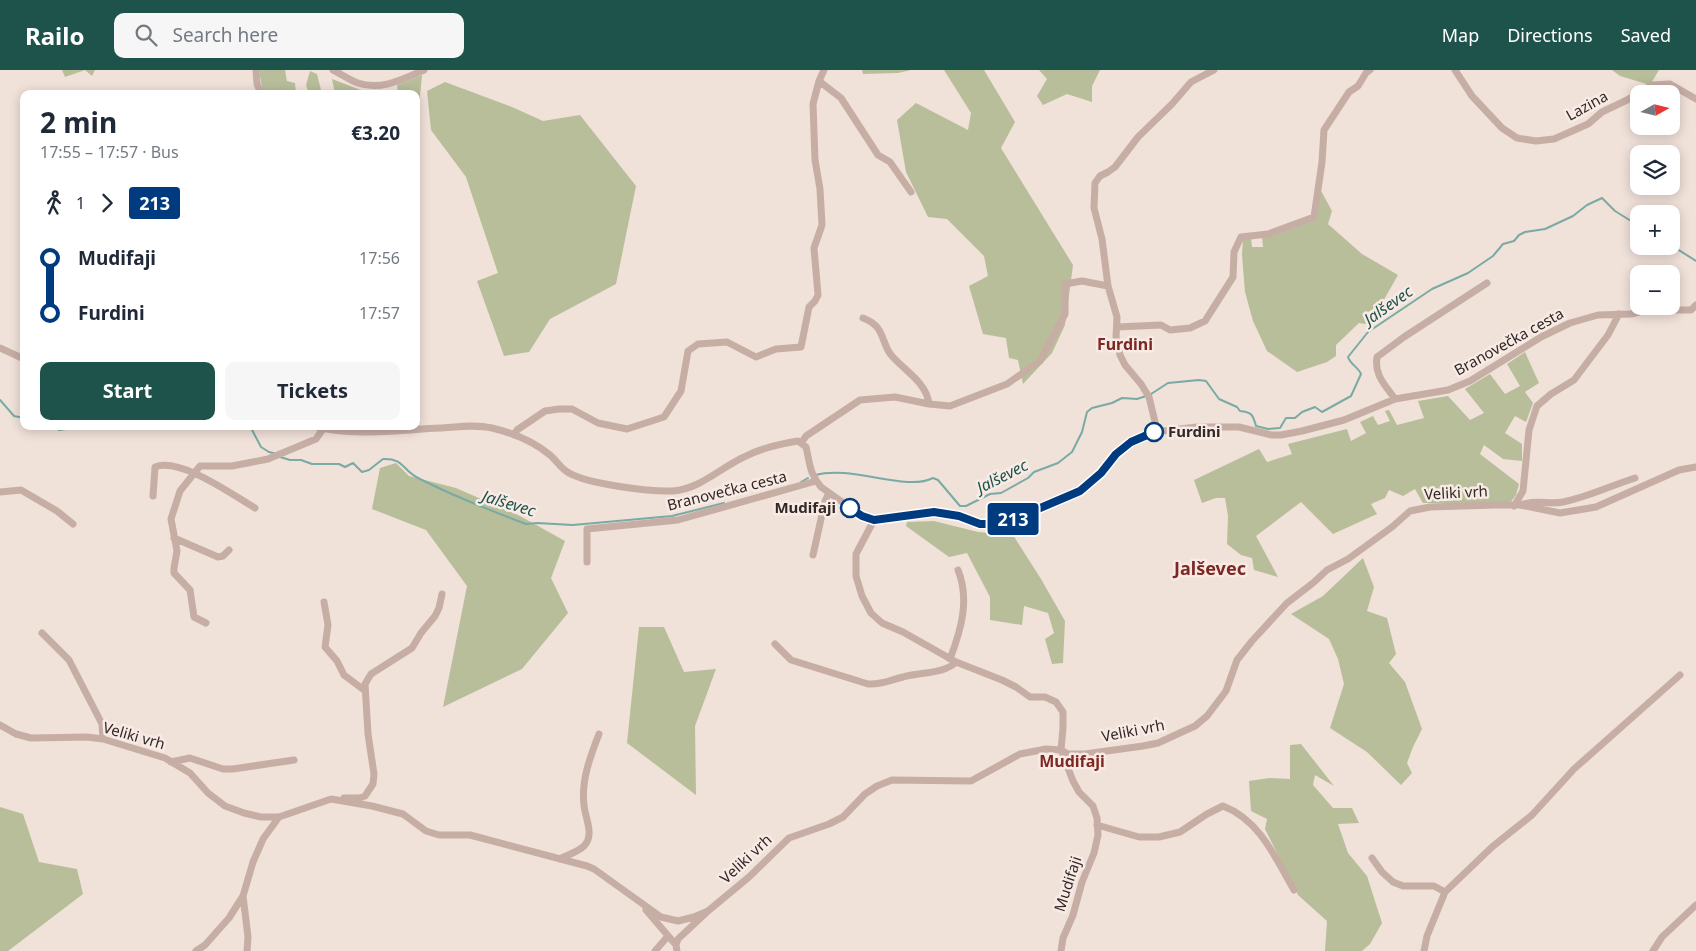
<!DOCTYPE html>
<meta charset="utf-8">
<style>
:root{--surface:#fff;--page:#f6f6f7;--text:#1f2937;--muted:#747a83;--accent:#1e534c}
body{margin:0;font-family:"Noto Sans",sans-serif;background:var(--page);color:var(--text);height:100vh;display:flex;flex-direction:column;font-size:19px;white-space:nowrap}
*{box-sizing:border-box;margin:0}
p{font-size:16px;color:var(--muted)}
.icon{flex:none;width:28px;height:28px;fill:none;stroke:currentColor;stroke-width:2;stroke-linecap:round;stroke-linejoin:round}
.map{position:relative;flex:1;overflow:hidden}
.sheet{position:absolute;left:20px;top:20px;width:400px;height:340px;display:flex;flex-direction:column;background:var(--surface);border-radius:10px;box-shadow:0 2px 12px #0003}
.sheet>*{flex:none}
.badge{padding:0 10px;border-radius:4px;font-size:18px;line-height:32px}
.needle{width:32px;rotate:82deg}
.fabs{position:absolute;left:1630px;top:15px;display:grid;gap:10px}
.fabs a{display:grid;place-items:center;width:50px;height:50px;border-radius:10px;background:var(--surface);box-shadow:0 2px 12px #0003;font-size:25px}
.map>.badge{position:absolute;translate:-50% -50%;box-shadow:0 0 0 2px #fff}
.legs{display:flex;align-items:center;gap:8px;height:55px;padding:0 20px;font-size:16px}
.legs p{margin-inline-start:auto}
.summary{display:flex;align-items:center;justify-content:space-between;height:85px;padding:0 20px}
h1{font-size:28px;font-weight:700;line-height:38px}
.action{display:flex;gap:10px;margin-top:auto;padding:10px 20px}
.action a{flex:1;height:58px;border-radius:10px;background:var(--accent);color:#fff;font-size:20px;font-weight:700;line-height:58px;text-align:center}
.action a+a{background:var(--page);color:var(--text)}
ul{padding:0 20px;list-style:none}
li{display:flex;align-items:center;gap:18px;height:55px;font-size:19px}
li i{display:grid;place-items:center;width:8px;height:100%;margin:0 6px;background:currentColor}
li i::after{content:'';width:12px;height:12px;margin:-6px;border:4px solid;border-radius:50%;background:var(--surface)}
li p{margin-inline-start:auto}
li:first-child i{background:linear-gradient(#0000 50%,currentColor 0)}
li:last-child i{background:linear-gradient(currentColor 50%,#0000 0)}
header{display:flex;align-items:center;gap:30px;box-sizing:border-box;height:70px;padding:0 25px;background:var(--accent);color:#fff}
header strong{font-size:24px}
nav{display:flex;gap:28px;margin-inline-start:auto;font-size:18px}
.search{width:350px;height:45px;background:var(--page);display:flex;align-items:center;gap:12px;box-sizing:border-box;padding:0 18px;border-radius:10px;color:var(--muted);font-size:19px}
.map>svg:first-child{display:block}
.green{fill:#b8be9a}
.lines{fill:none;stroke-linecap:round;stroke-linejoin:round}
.stream{stroke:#79aba4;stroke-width:2}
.street{stroke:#c7aea5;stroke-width:7}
.line-1-casing{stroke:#fff;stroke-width:11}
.line-1{stroke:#003b80;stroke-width:8}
.stop-1-dot{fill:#fff;stroke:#003b80;stroke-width:2.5}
.labels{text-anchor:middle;stroke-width:5;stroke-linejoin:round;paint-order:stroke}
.street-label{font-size:15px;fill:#332826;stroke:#f8ebe5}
.stop-label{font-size:15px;font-weight:bold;fill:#332826;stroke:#f8ebe5;text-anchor:start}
.water-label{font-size:16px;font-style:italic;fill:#1e534c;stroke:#f8ebe5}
.neighbourhood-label{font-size:16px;font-weight:bold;fill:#7e2823;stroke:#f8ebe5}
.quarter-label{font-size:18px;font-weight:bold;fill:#7e2823;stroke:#f8ebe5}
</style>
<header>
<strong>Railo</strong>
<div class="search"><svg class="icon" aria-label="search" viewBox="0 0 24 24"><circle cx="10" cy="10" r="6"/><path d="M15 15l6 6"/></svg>Search here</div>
<nav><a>Map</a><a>Directions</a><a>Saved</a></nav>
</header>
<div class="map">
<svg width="1696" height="881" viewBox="0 0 1696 881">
<rect width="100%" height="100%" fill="#f0e1d9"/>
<!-- green -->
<path class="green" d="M 62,0 L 95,0 L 92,6 L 85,0 L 65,7 Z
M 259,0 L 285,0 L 287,11 L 295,13 L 296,24 L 263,24 Z
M 862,0 L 911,0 L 898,3 L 863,4 Z
M 944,0 L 984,0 L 1015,52 L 1001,78 L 1073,195 L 1065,255 L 1052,283 L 1023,314 L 1018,290 L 1009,288 L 1006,268 L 983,264 L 969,216 L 988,206 L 984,186 L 947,149 L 928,147 L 906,102 L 897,50 L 916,33 L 968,60 L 971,43 Z
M 1039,0 L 1100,0 L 1092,16 L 1092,32 L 1067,24 L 1043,35 L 1037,26 L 1047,9 Z
M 1612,0 L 1659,0 L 1650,15 L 1620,6 Z
M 310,1 L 317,4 L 322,24 L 309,24 L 306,15 Z
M 422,5 L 418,48 L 416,50 L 416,24 L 398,24 L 397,15 Z
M 332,9 L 371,24 L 335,24 Z
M 445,12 L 512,37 L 543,51 L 580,45 L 636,116 L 616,214 L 550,249 L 529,282 L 504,286 L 477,211 L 498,203 L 466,107 L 431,60 L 427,21 Z
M 1320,119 L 1332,141 L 1328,154 L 1362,184 L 1398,205 L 1382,233 L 1365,244 L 1366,254 L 1359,253 L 1336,275 L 1336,286 L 1327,292 L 1297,302 L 1267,281 L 1253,251 L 1245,222 L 1242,185 L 1243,169 L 1251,168 L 1252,177 L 1263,177 L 1262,167 L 1316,148 Z
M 1525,282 L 1539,313 L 1525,322 L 1533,333 L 1526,352 L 1515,346 L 1505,363 L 1522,374 L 1522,391 L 1503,389 L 1484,375 L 1480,384 L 1519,414 L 1516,425 L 1510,433 L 1423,433 L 1415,419 L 1403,426 L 1389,420 L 1385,428 L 1371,434 L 1377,444 L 1333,464 L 1301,432 L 1256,466 L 1278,507 L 1254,500 L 1252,488 L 1241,485 L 1227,474 L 1228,446 L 1225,428 L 1216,428 L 1202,433 L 1194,410 L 1259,379 L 1267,392 L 1292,384 L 1288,374 L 1347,359 L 1351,371 L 1366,363 L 1360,352 L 1373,346 L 1378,355 L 1390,351 L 1385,341 L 1389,340 L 1397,355 L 1424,348 L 1418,331 L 1448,326 L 1470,350 L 1484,343 L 1465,319 L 1490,304 L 1505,324 L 1520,316 L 1507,294 Z
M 396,393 L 409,406 L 456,418 L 520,446 L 565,471 L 551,508 L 568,543 L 522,599 L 443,637 L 467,516 L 426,460 L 372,439 L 380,398 Z
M 934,451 L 978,462 L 1013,465 L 1041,509 L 1065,551 L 1063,593 L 1052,594 L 1045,569 L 1054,563 L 1048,543 L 1024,536 L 1022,555 L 990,550 L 990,527 L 967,483 L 949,487 L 906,456 L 907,452 Z
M 1363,488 L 1374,517 L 1367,541 L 1387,548 L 1396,584 L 1389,593 L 1405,612 L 1422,659 L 1413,677 L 1407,693 L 1412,703 L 1401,715 L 1367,682 L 1330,658 L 1344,614 L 1338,589 L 1329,569 L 1291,544 L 1323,526 Z
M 639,557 L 664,557 L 684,602 L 716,599 L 695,656 L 696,725 L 627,673 Z
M 1301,674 L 1334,716 L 1315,705 L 1313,715 L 1333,738 L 1352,738 L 1359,753 L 1338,754 L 1348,783 L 1367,806 L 1382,853 L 1370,874 L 1362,881 L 1325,881 L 1327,851 L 1298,825 L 1265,759 L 1267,749 L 1251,741 L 1249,711 L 1269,708 L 1290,709 L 1290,675 Z
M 0,737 L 23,744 L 39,792 L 77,799 L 83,824 L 8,881 L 0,881 Z"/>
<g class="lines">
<!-- stream -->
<path class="stream" d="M 1671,175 L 1696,191
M 1151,324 L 1168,313 L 1199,310 L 1206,311 L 1219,329 L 1237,337 L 1240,341 C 1252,342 1253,345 1256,356 L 1268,359 L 1280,358 L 1286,348 L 1295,348 L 1302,342 L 1315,337 L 1322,342 L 1351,326 L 1361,304 C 1358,297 1350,294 1348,287 L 1368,262 L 1432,219 L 1468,203 L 1493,186 L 1503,174 L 1514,171 L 1519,165 L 1525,162 L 1545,159 L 1573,146 L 1587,135 L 1602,128 L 1615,141 L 1639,156
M 0,330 L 14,346 L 24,348
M 53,356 L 59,360 L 66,359 L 68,356
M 219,356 L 223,358 L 225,356
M 247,356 L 251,358 L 261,377 L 269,382 L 277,384
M 280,387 L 290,390 L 301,390 L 312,394 L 339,394 L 345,397 L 353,393 L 362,402 L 369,400 L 383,389 C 404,388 402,400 418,408 C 453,426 489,440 526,454 L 537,453 L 573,455 L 672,446 L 724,433
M 816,405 C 851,395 906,422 933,408 L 938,410 L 960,436 L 966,436 L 990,424 L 1001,423 L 1028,408 L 1034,402 L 1058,393 L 1072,382 L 1082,362 L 1087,342 L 1092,338 L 1112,333 L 1122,328 L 1137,329 L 1146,326
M 801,412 L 808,408"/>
<!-- street -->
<path class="street" d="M 256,0 L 257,14 L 261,24
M 333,0 C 341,4 349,10 358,13 C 381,21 403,9 424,0
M 1455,0 L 1472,26 L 1502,58 L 1517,68 L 1536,71 L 1554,69 L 1588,54 L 1602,42 L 1627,30 L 1652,15 L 1670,14 L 1696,29
M 819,11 L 841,28 L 878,85 L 890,92 L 911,122
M 863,248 C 868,250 872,252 876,256 C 884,264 884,278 892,286 C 905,301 927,313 929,334
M 1117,257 L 1161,255 L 1170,260 L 1190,258 L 1205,251 L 1233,207 L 1234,182 L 1241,167 L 1268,164 L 1314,147 L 1322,92 L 1324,60 L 1349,22 L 1358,16 L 1366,3 L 1370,0
M 0,278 L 24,289
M 1395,329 C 1385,315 1374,305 1377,287 L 1404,267 L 1487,213
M 312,356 C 351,367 399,360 440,358 C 457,357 475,354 492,358 C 513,363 533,371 550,385 C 557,391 561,399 569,403 C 588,414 650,422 673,421 C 700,419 720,398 744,387 C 761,378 779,374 798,371 L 806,377 C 810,393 809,403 821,417 L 862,446 L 874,450 L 934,442 L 959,446 L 981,454 L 996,454 L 1012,450 L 1080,421 L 1101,403 L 1116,384 L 1131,372 L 1155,362 L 1197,357 L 1239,357 L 1272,365 L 1281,365 L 1302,361 L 1344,350 L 1395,329 L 1448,320 L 1470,311 L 1541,267 L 1570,253 L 1598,245 L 1631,244 L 1647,240 L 1691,240 L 1696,235
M 1155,362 L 1156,356 L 1149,327 L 1141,314 L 1125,295 L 1120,285 L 1116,267 L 1117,247 L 1108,216 L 1102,169 L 1094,138 L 1095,113 L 1100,106 L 1108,102 L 1115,97 L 1138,67 L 1172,34 L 1191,12 L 1214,0
M 514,365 L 517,360 L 545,341 L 559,339 L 572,339 L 598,353 L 627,359 L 664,347 L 681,321 L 688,281 L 698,274 L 727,272 L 756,287 L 776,279 L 801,277 L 809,237 L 815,231 L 818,225 L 814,178 L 822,155 L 820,119 L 815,90 L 813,34 L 819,11 L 824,0
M 802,372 L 806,366 L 860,330 L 895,327 L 929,334 L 950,336 L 1007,314 L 1040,291 L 1065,244 L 1065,214 L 1082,211 L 1108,216
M 0,422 L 21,420 L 57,441 L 73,454
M 153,426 L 155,397 C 180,387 233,425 255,438
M 1520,435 C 1538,429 1547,435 1563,432 C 1588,427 1610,416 1635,408
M 1514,436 L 1523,421 L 1529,360 L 1537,336 L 1551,324 L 1574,310 L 1608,265 L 1619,244
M 874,450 L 856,484 L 856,506 L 862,526 L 871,543 L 882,553 L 903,562 L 956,592 L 1002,610 L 1016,617 L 1030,627 L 1045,627 L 1056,632 L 1063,642 L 1063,658 L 1061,680 L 1073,711 L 1079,722 L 1093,736 L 1097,748 L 1098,765 L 1094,783 L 1082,812 L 1073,845 L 1063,868 L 1061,881
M 174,468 L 218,487 L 223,486 L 229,480
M 813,485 L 825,431 L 829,423
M 587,492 L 587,459 L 678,450 L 816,411
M 324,532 L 328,555 L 325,577 L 337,591 L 344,605 L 364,620
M 206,553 L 194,547 L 190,520 L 174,503 L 174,498 L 177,481 L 171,449 L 180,421 L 200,396 L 232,396 L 268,389 L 316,369 L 323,359
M 42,563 L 69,590 L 102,654 L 103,669
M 775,574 L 791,590 L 868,614 C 882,615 890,610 903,607 C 918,602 945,604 956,592
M 950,589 C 961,560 970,530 958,500
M 0,655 L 16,664 L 31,668 L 87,667 L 103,669 L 165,688 L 190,703 L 208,723 L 225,736 L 244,743 L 261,747 L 279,747 L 331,729 L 372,736 L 403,744 L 426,761 L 439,765 L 470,765 L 587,796 L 594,799 L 661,847 L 678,851 L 694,847 L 708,841 L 749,807 L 789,768 L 829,754 L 843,747 L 865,724 L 877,716 L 892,710 L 971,711 L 1020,684 L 1046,679 L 1061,680 L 1068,684 L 1085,684 L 1143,676 L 1158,673 L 1195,656 L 1207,646 L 1226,621 L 1237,590 L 1252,571 L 1287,533 L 1313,513 L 1327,500 L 1348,489 L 1392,457 L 1410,441 L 1430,437 L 1495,435 L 1520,435 L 1560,443 L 1596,437 L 1679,400 L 1696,397
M 171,692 L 190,688 L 223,699 L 233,699 L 294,690
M 344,728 L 359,728 L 365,726 L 373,714 L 374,704 L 368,664 L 365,614 L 371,604 L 412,578 L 421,563 L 435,546 L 439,538 L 442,524
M 1097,755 L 1139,767 L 1159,767 L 1180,762 L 1207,744 L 1223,736 C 1260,750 1276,789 1294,820
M 1372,788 L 1382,802 L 1393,812 L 1403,816 L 1434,816 L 1445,822 L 1427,866 L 1424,881
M 560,789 C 567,785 578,782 584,776 C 595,765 585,748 584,735 C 581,711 590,687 599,664
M 1445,822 L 1492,777 L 1532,745 L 1574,699 L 1680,605
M 243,826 L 248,867 L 247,881
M 646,840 L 676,875 L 677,881
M 676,875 L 678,869 L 706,843
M 196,881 L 205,875 L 229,848 L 243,826 L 253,792 L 263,769 L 279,747
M 655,881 L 668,866
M 1653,881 L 1662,867 L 1696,835"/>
</g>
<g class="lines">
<!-- line-1 casing -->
<g class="line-1-casing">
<path id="line-1" d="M 850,438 L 862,446 L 874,450 L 934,442 L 959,446 L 980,454 L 996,454 L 1012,450 L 1080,421 L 1101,403 L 1116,384 L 1131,372 L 1154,362"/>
</g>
<!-- line-1 -->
<use href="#line-1" class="line-1"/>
</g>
<!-- markers -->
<g class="stop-1-dot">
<circle cx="1154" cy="362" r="9"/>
<circle cx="850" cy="438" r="9"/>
</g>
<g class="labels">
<!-- street labels -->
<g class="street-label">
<text transform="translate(1587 36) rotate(-29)" y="5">Lazina</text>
<text transform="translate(1509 272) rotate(-29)" y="5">Branovečka cesta</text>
<text transform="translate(727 421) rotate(-14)" y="5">Branovečka cesta</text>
<text transform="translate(1456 423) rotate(-3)" y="5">Veliki vrh</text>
<text transform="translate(1133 661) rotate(-11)" y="5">Veliki vrh</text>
<text transform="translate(134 666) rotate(16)" y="5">Veliki vrh</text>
<text transform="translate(746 789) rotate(-43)" y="5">Veliki vrh</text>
<text transform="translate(1068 814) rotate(-72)" y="5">Mudifaji</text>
</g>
<!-- stop labels -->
<g class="stop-label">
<text x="1168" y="367">Furdini</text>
<text x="836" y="443" text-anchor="end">Mudifaji</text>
</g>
<!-- water labels -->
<g class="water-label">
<text transform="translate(1388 235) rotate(-35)" y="6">Jalševec</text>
<text transform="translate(1002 406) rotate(-27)" y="6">Jalševec</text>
<text transform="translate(509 433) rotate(17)" y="6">Jalševec</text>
</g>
<!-- neighbourhood labels -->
<g class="neighbourhood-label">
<text x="1125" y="280">Furdini</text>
<text x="1072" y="697">Mudifaji</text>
</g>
<!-- quarter labels -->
<g class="quarter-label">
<text x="1210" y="505">Jalševec</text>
</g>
</g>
</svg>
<div class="fabs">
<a><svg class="needle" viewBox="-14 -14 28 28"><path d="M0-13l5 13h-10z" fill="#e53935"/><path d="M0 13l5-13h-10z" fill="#747a83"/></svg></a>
<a><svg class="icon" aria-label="layers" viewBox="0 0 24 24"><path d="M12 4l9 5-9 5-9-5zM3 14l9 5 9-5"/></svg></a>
<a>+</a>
<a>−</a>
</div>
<b class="badge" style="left:1013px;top:449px;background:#003b80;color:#fff">213</b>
<section class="sheet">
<div class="summary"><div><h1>2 min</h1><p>17:55 – 17:57 · Bus</p></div><b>€3.20</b></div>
<div class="legs"><svg class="icon" aria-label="walk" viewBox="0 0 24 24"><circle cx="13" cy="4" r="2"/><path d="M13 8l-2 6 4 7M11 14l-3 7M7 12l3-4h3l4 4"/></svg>1<svg class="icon" aria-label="forward" viewBox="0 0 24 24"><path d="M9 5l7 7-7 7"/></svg><b class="badge" style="background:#003b80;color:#fff">213</b></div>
<ul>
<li><i style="color:#003b80"></i><b>Mudifaji</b><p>17:56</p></li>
<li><i style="color:#003b80"></i><b>Furdini</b><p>17:57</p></li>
</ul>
<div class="action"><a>Start</a><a>Tickets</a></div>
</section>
</div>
